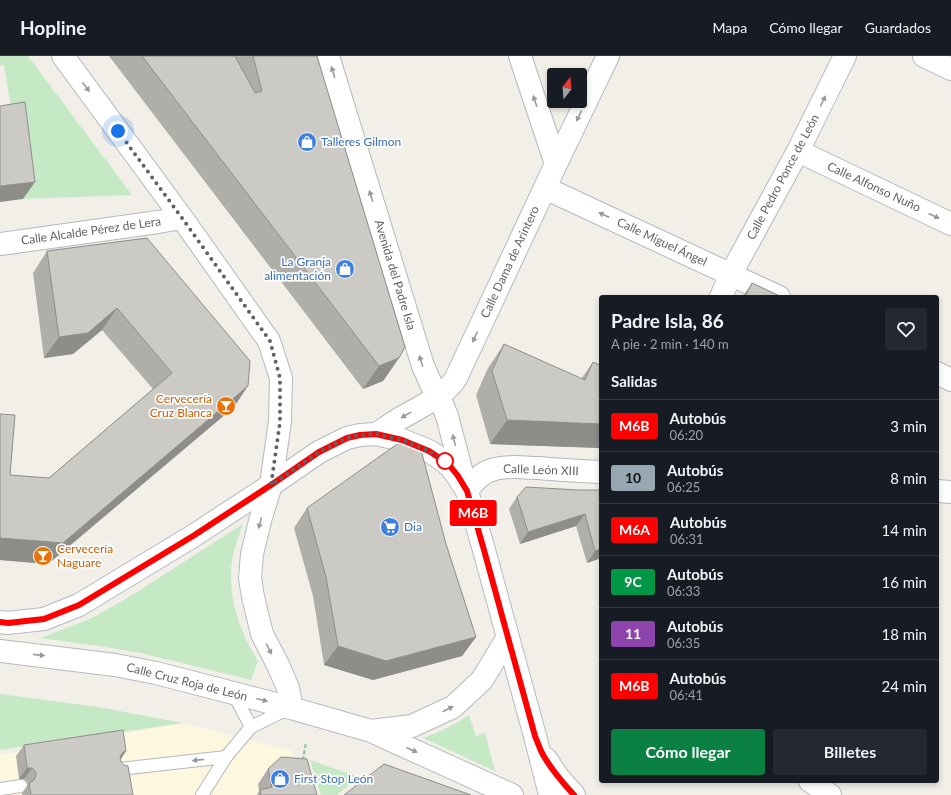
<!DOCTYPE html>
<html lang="es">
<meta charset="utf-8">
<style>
:root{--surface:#171b24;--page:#242831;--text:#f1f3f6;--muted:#9ea1a6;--line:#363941;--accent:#0b8043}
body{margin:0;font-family:Lato,sans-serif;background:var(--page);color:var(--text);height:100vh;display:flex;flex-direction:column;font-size:15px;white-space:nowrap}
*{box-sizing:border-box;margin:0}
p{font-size:13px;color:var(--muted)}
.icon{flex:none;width:22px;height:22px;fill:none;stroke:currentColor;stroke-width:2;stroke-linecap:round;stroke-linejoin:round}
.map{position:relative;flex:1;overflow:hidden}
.drawer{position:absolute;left:599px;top:239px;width:340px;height:488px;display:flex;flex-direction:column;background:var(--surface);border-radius:4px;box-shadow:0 2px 6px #0003}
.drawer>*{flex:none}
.badge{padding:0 8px;border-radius:3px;font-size:14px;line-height:26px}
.needle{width:26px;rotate:17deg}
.tools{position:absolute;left:547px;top:12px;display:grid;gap:8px}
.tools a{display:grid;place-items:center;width:40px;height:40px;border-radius:4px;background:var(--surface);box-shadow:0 2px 6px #0003;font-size:20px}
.you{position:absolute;width:20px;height:20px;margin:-10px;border:3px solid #fff;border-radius:50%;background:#1a73e8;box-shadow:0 0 0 6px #1a73e833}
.map>.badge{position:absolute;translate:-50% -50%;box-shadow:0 0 0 2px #fff}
h2{padding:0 12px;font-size:15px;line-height:36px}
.round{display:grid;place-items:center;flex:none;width:42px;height:42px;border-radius:4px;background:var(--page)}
.summary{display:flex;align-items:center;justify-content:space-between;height:68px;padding:0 12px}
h1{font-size:19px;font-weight:700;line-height:30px}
.button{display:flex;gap:8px;margin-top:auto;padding:8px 12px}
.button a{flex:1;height:46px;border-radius:4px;background:var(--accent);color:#fff;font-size:16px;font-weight:700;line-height:46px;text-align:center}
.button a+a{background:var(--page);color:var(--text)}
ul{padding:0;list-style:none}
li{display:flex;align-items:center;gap:12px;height:52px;padding:0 12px;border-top:1px solid var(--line)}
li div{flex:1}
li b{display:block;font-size:15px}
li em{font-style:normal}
li .badge{min-width:44px;font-weight:700;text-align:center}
header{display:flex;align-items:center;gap:24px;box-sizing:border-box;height:56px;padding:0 20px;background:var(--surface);border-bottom:1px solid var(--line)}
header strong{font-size:19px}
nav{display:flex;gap:22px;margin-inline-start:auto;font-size:14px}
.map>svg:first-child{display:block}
.commercial{fill:#fef7e0}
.green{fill:#c5e8c5}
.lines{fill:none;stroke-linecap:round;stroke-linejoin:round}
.service-casing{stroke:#b5b8bc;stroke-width:14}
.minor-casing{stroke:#b5b8bc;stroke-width:24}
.secondary-casing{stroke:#b6babf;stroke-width:24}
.path{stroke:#9cc7a9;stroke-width:2.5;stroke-dasharray:4 2;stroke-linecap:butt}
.service{stroke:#fff;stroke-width:12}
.minor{stroke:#fff;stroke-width:22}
.secondary{stroke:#fff;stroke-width:22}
.wall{fill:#afaea9}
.shaded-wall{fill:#8f8d8a}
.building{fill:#cccac5;stroke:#8f8d8a}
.oneway{fill:#979a9d}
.line-casing{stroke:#fff;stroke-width:9}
.line{stroke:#f00;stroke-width:6}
.walk{stroke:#5f6368;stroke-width:4;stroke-dasharray:0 7.2}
.stop-dot{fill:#fff;stroke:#f00;stroke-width:2}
.labels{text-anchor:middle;stroke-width:3.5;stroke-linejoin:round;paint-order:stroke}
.shop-label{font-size:12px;fill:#366cbe;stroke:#fff;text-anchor:start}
.street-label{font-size:12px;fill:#5f6368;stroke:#fff}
.food-label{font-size:12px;fill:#c56008;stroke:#fff;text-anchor:end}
</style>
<header>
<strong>Hopline</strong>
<nav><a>Mapa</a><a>Cómo llegar</a><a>Guardados</a></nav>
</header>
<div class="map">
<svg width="951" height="739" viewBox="0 0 951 739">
<rect width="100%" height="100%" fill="#f1efe8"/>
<!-- commercial -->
<path class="commercial" d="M 183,667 L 292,695 L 296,718 L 302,739 L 0,739 L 0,699 Z"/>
<!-- green -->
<path class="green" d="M 0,0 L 28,0 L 132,139 L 23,143 L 13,63 L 4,9 L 0,9 Z
M 243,468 C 237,484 230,504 231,521 C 231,551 242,580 258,605 L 251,624 L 141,597 L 99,590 L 41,582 L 92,562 L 126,543 Z
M 0,638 L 98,651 L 183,667 L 0,694 Z
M 469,659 L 476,680 L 485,677 L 495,715 L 423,682 C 440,676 454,669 469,659 Z
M 310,704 L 358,721 L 337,739 L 321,739 Z"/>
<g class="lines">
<!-- service casing -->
<g class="service-casing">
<path id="service" d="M 233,637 L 251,671
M 120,713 L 226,701 L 251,671 L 290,652
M 0,733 L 21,730
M 202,739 L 226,701"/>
</g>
<!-- minor casing -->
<g class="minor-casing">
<path id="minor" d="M 63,0 L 182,162 L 269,285 L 281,322 L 280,365 L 271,429
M 328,0 L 423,310 L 437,341 L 443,350 L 447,360 L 466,432
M 520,0 L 556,108
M 924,0 L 951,13
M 798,95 L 951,168
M 545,132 L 779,241
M 0,188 L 158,166 L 182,162
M 721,241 L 731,218 L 798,95 L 845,0
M 937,317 L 951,324
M 376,378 C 383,374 389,369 396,365 C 415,353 445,341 456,322 L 556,108 L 608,0
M 467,435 C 474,424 482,416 495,413 C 509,409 525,412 539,412 C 559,414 580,415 601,416
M 937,435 L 951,436
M 810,725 L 830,739"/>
</g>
<!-- secondary casing -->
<g class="secondary-casing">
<path id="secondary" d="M 271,429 L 261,461 L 252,498 L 250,522 L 253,541 L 262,578 L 278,609 L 288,632 L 290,643 L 291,652
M 0,566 L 7,567 L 44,563 L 79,549 L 193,480 L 271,429 L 319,396 L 347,382 L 360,379 L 376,378 L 402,384 L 429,395 L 441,403 L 450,410 L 458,421 L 467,435 L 484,494 L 535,680 L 550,739
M 0,595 L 115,609 L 156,617 L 291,652 L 371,675 L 512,739
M 371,675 L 412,670 L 453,651 L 482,624 L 508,581
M 546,703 L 558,721 L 574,739"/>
</g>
<!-- path -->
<path class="path" d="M 303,704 L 306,686"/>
<!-- service -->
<use href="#service" class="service"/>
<!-- minor -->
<use href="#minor" class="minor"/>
<!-- secondary -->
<use href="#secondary" class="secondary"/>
</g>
<!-- wall -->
<path class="wall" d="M 109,0 L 317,0 L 399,302 L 383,325 L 363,333 Z
M 147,182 L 234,351 L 48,508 L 0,504 L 0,358 L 10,419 L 49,422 L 153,333 L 102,274 L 73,298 L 44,302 L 33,217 L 47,195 Z
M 752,227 L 782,241 L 742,241 Z
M 504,288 L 581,323 L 593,306 L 601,310 L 601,392 L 490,388 L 476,339 L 488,312 Z
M 578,434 L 601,502 L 587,507 L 576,470 L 520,488 L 509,453 L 517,441 Z
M 307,452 L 446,488 L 476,581 L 462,600 L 373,624 L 324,609 L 313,540 L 294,472 Z
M 24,689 L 120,703 L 133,739 L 22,739 L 22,737 L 28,728 L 27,726 L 24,723 L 19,723 L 16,700 Z
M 268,713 L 317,739 L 257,739 L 259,735 L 258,728 Z"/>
<!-- shaded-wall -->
<path class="shaded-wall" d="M 35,126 L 23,143 L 0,146 L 0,130 Z
M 117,252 L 102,274 L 73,298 L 44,302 L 59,281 Z
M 399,302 L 383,325 L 363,333 L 379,310 Z
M 248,330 L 234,351 L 48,508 L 0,504 L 0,482 Z
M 507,364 L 601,368 L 601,392 L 490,388 Z
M 585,458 L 576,470 L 520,488 L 528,476 Z
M 601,493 L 601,502 L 587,507 L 595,495 Z
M 476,581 L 462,600 L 373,624 L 324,609 L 338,590 Z
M 126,695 L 119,706 L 115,707 L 123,696 Z
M 27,712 L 32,712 L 24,723 L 19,723 Z"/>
<!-- building -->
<path class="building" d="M 142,0 L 235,0 L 255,37 L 262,35 L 253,0 L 317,0 L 405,291 L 399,302 L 379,310 Z
M 25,46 L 35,126 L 0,130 L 0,50 Z
M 147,182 L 250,305 L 248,330 L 63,487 L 0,482 L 0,358 L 15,359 L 10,419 L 49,422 L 172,317 L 117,252 L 88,277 L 59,281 L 47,195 Z
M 752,227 L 782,241 L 745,241 Z
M 504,288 L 585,324 L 593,306 L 601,310 L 601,368 L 507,364 L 492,315 Z
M 400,386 L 421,394 L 446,488 L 476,581 L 386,605 L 338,590 L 326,521 L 307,452 Z
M 526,431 L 578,434 L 601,434 L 601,493 L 595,495 L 585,458 L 528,476 L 517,441 Z
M 123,674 L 126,695 L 123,696 L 121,699 L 120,703 L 122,707 L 124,709 L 128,710 L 133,739 L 31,739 L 29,727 L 33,725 L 35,722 L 36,719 L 35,715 L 32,712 L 27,712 L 24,689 Z
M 281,701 L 307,703 L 317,739 L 261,739 L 260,734 L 272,731 L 268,713 Z
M 384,708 L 471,739 L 344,739 Z"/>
<!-- one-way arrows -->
<defs><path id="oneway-solid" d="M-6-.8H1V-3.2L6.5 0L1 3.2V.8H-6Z"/></defs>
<g class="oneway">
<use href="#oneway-solid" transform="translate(333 16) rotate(-107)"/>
<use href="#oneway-solid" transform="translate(86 31) rotate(53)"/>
<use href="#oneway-solid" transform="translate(535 45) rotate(-108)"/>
<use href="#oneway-solid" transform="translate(823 45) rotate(-64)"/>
<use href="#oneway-solid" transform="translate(579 60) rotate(116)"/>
<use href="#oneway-solid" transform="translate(371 140) rotate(-107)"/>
<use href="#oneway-solid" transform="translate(604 159) rotate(-155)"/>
<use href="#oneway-solid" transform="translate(934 160) rotate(25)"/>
<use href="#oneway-solid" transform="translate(475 281) rotate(115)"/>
<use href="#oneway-solid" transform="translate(421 305) rotate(-108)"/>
<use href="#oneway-solid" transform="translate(406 359) rotate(151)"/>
<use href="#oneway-solid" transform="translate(454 384) rotate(-104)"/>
<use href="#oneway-solid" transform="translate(260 467) rotate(104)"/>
<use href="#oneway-solid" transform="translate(269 593) rotate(62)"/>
<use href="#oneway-solid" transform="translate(39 599) rotate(6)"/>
<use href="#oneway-solid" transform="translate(262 644) rotate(14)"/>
<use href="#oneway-solid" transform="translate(448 653) rotate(-27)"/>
<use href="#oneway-solid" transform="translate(412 694) rotate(24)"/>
<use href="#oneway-solid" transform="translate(198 704) rotate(174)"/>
</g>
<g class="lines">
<!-- line casing -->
<g class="line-casing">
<path id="line" d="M 0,566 L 8,567 L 44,563 L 79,549 L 193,480 L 271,429 L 319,396 L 347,382 L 360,379 L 376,378 L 402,384 L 429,395 L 441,403 L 450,410 L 458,420 L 467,435 L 484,494 L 535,680 C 537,685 539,690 541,695 C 549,711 562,726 574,739"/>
</g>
<!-- line -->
<use href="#line" class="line"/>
<!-- walk -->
<path class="walk" d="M 118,75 L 182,162 L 270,285 L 280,322 L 280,366 L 271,429 L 319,396 L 347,382 L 360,379 L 376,378 L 402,384 L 429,395 L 445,405"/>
</g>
<!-- icons -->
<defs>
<g id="shop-disc" transform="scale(1)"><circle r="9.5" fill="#3f7fe0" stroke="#fff"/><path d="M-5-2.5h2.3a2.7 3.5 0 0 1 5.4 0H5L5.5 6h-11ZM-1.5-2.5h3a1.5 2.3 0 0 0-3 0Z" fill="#fff"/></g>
<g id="bar-disc" transform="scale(1)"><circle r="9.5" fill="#e8710a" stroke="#fff"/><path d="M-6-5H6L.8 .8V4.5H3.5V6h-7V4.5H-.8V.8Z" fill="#fff"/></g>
<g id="supermarket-disc" transform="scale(1)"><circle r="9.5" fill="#3f7fe0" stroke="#fff"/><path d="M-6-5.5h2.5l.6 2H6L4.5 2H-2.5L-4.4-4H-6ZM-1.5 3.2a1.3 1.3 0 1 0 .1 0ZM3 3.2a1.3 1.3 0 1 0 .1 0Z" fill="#fff"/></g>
</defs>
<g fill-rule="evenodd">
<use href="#shop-disc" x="307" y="86"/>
<use href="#shop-disc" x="345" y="213"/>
<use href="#bar-disc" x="226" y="350"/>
<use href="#supermarket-disc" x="390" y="471"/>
<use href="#bar-disc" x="43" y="500"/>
<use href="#shop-disc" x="280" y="723"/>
</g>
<!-- markers -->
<circle class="stop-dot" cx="445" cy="405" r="8"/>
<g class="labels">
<!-- shop labels -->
<g class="shop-label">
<text x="321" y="90">Talleres Gilmon</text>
<text x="331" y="210" text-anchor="end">La Granja<tspan x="331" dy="14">alimentación</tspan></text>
<text x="404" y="475">Dia</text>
<text x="294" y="727">First Stop León</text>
</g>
<!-- street labels -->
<g class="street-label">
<text transform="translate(783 121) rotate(-62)" y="4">Calle Pedro Ponce de León</text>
<text transform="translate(874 131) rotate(25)" y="4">Calle Alfonso Nuño</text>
<text transform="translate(91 175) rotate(-8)" y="4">Calle Alcalde Pérez de Lera</text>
<text transform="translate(662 186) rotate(25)" y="4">Calle Miguel Ángel</text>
<text transform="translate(510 206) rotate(-65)" y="4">Calle Dama de Arintero</text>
<text transform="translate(395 219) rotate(73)" y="4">Avenida del Padre Isla</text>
<text transform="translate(541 414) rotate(2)" y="4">Calle León XIII</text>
<text transform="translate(187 626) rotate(14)" y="4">Calle Cruz Roja de León</text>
</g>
<!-- food labels -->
<g class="food-label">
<text x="212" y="347">Cervecería<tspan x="212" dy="14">Cruz Blanca</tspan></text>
<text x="57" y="497" text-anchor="start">Cervecería<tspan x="57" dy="14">Naguare</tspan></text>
</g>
</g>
</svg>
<div class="tools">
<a><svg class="needle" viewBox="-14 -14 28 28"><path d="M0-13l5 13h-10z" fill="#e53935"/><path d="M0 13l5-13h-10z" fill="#9ea1a6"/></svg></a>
</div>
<div class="you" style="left:118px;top:75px"></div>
<b class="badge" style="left:473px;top:457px;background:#f00;color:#fff">M6B</b>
<section class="drawer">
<div class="summary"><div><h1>Padre Isla, 86</h1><p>A pie · 2 min · 140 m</p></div><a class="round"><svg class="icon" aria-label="heart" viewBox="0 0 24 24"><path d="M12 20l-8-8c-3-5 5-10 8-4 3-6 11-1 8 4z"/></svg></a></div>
<h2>Salidas</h2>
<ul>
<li><span class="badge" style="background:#f00;color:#fff">M6B</span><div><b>Autobús</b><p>06:20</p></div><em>3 min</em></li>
<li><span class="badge" style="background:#96a7b1;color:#111">10</span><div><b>Autobús</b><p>06:25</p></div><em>8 min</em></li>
<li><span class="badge" style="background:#f00;color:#fff">M6A</span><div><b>Autobús</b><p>06:31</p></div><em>14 min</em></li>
<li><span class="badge" style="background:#009846;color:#fff">9C</span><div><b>Autobús</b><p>06:33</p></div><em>16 min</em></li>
<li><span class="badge" style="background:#8e44ad;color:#fff">11</span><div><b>Autobús</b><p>06:35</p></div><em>18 min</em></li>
<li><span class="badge" style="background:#f00;color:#fff">M6B</span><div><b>Autobús</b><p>06:41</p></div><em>24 min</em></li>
</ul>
<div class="button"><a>Cómo llegar</a><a>Billetes</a></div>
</section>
</div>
